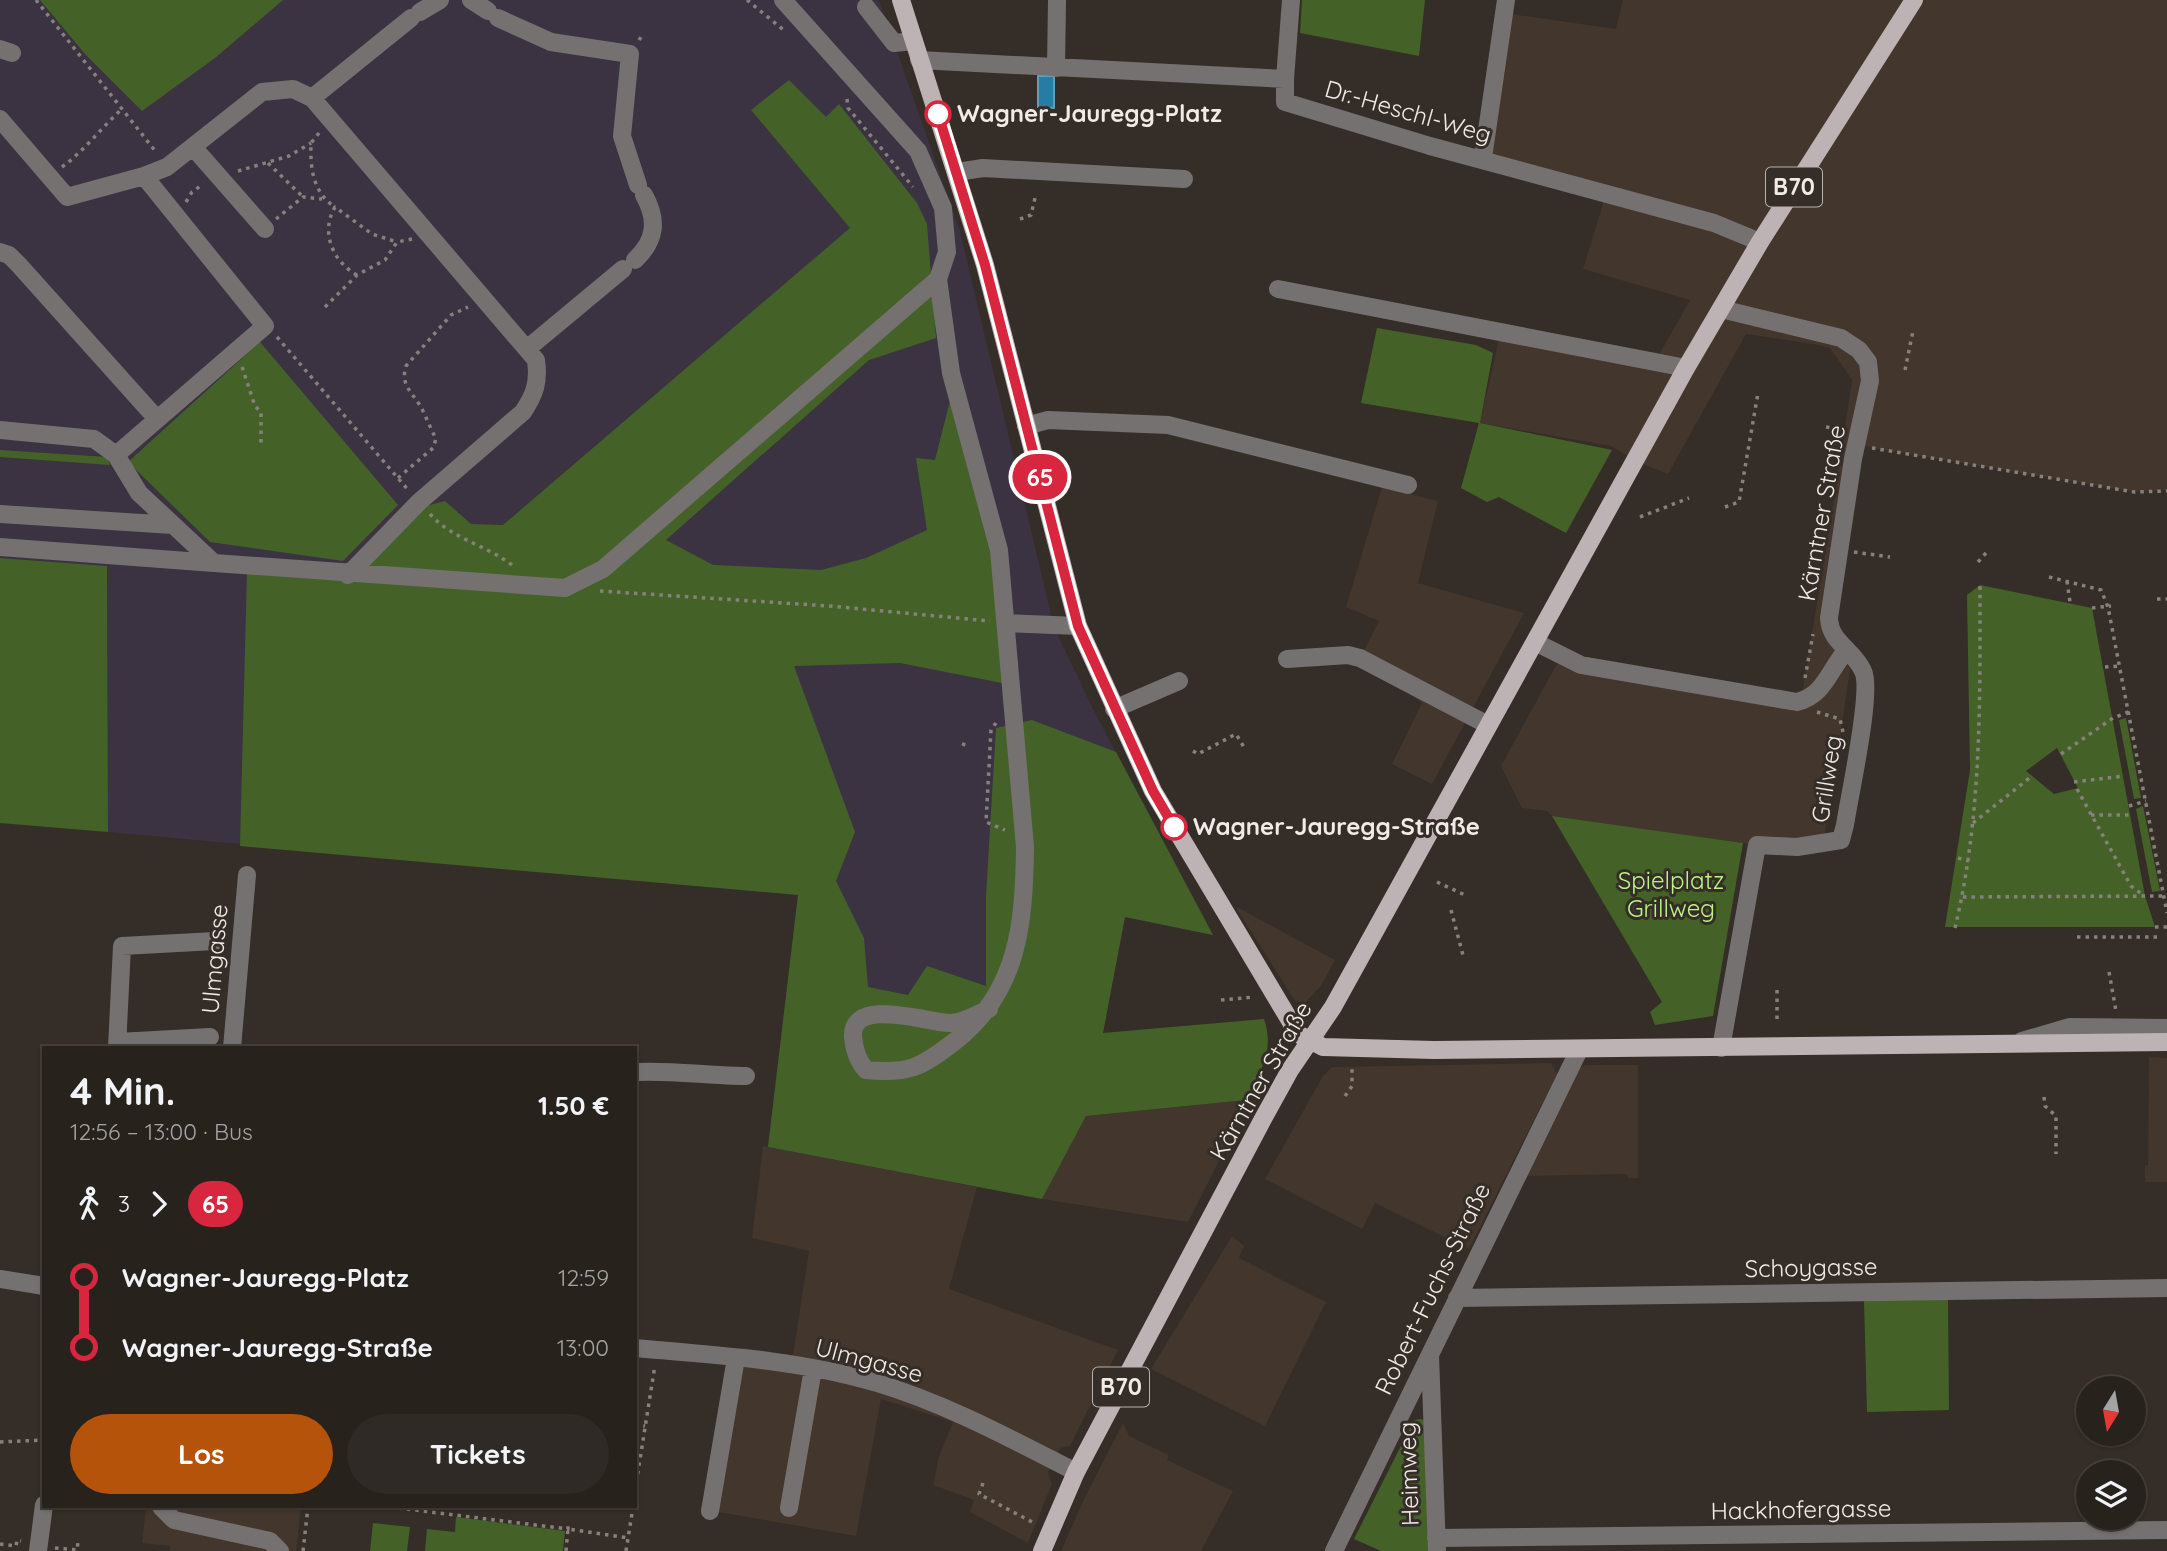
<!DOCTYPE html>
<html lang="de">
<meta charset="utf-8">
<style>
:root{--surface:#28221d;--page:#302a26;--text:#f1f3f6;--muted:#a5a4a4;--line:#443f3b;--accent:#b45309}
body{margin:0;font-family:Quicksand,sans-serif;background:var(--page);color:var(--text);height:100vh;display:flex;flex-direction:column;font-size:26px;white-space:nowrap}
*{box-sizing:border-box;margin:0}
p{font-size:23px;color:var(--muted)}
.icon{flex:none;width:38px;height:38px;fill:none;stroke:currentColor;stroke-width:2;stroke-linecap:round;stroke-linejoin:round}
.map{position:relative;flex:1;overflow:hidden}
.details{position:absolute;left:42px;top:1046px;width:595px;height:462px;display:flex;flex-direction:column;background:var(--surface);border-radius:0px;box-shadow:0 2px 5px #0004,0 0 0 2px var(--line)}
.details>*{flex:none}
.badge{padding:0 14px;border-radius:23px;font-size:24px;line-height:46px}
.needle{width:46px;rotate:191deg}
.fabs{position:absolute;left:2076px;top:1376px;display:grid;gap:14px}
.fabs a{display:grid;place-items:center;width:70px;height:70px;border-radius:50%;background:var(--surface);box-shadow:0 2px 5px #0004,0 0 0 2px var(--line);font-size:35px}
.map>.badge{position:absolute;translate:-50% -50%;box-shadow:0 0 0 4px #fff}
.legs{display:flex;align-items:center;gap:10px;height:77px;padding:0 28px;font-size:23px}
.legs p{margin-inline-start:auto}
.summary{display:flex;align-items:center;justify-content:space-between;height:119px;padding:0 28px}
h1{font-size:38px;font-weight:700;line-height:52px}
.cta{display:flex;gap:14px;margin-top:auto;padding:14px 28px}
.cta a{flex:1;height:80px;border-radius:42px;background:var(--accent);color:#fff;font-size:28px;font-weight:700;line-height:80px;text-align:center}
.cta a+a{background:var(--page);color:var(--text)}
ul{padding:0 28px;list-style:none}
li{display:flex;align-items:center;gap:24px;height:70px;font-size:26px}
li i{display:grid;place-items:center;width:10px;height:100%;margin:0 9px;background:currentColor}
li i::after{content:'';width:18px;height:18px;margin:-9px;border:5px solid;border-radius:50%;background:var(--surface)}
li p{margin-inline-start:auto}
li:first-child i{background:linear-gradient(#0000 50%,currentColor 0)}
li:last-child i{background:linear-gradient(currentColor 50%,#0000 0)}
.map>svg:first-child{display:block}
.built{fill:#43362c}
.medical{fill:#3b3242}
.green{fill:#446228;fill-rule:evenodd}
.water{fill:#257da5;stroke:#629eb9;stroke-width:2}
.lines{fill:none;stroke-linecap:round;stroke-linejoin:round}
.path{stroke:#87817b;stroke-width:3.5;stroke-dasharray:3.5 5;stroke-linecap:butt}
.minor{stroke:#767171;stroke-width:18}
.major{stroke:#beb3b4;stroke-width:18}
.line-1-casing{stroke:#fff;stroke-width:16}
.line-1{stroke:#d7263d;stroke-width:10}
.stop-1-dot{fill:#fff;stroke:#d7263d;stroke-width:3.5}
.labels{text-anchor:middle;stroke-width:6;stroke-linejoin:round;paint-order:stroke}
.shield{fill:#352d27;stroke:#b8b2ad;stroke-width:2}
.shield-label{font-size:23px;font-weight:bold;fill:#f0ebe7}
.street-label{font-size:24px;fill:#f0ebe7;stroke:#352d27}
.stop-label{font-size:24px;font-weight:bold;fill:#f0ebe7;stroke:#352d27;text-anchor:start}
.park-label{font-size:24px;fill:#b9f583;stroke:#352d27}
</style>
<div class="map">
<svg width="2167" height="1551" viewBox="0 0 2167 1551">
<rect width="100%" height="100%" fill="#352d27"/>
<!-- built -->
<path class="built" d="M 1623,0 L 2167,0 L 2167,490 L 2134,492 L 1872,448 L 1858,442 L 1829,618 L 1852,658 L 1822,852 L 1777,853 L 1757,845 L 1552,816 L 1547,811 L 1522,808 L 1501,766 L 1554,669 L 1569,649 L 1582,657 L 1792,694 L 1803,689 L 1836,486 L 1852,380 L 1830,348 L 1813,344 L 1746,334 L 1668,474 L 1635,461 L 1611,446 L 1480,423 L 1501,331 L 1660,353 L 1690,300 L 1583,269 L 1606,194 L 1483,158 L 1504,13 L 1616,29 Z
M 1382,487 L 1438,501 L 1418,583 L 1524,613 L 1432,784 L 1392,764 L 1422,703 L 1360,658 L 1379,621 L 1346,607 Z
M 1235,906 L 1335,960 L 1321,986 L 1305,1003 L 1295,1001 Z
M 2149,1057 L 2167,1058 L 2167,1182 L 2145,1182 L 2145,1165 L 2148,1165 Z
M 1551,1063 L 1557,1074 L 1469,1249 L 1375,1203 L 1362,1229 L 1265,1179 L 1323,1076 L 1332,1067 Z
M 1585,1065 L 1638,1065 L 1638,1178 L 1628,1178 L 1627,1174 L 1524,1176 L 1578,1069 Z
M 1246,1100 L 1247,1106 L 1188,1222 L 1042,1199 L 1086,1116 Z
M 763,1146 L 977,1187 L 949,1289 L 1118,1350 L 1070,1446 L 1060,1448 L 1048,1472 L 1052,1484 L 1028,1543 L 970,1512 L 974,1500 L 933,1485 L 939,1456 L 953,1422 L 881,1399 L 856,1536 L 713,1511 L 744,1348 L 793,1355 L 809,1251 L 752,1238 Z
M 1232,1236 L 1244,1246 L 1239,1258 L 1326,1302 L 1265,1426 L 1151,1369 Z
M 1123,1423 L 1129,1436 L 1169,1455 L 1167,1460 L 1233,1491 L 1201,1551 L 1061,1551 L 1085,1497 Z
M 146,1507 L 301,1507 L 296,1551 L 170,1551 L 170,1546 L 142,1543 Z"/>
<!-- medical -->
<path class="medical" d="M 0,0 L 879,0 L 960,231 L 1054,627 L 1094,711 L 1213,935 L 1125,917 L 1086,1116 L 1042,1199 L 768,1147 L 798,895 L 108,832 L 107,566 L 0,558 Z"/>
<!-- green -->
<path class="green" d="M 40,0 L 283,0 L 215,58 L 142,111 L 85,54 Z
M 1302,0 L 1425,0 L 1419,56 L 1300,33 Z
M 789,80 L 826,117 L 839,104 L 917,203 L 927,224 L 936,338 L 869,360 L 666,540 L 713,565 L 821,570 L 866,558 L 927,530 L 916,458 L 935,460 L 950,401 L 972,470 L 995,570 L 1007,684 L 900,663 L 794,666 L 855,832 L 836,881 L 864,938 L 868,987 L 908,995 L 927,966 L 986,986 L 986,896 L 996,728 L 1032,720 L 1116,752 L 1213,935 L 1125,917 L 1103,1033 L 1264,1019 C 1275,1051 1260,1072 1246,1100 L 1086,1116 L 1042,1199 L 768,1147 L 798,895 L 240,846 L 247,571 L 304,578 L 348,575 L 399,513 L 445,501 L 471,524 L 503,525 L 850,228 L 751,110 Z
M 1377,328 L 1476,345 L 1493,353 L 1480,423 L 1612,450 L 1566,533 L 1499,497 L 1487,502 L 1461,488 L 1479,423 L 1361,403 Z
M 260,342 L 398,505 L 343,561 L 210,542 L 128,462 Z
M 0,450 L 107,457 L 110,465 L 0,457 Z
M 0,558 L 107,566 L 108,832 L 0,823 Z
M 1980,585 L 2092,608 L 2145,896 L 2155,927 L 1945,927 L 1970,770 L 1967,595 ZM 2057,748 L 2078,788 L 2054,794 L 2026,771 Z
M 2126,718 L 2141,798 L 2134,799 L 2119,720 Z
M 2143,806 L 2160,891 L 2152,892 L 2136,809 Z
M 1552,816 L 1743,843 L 1713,1016 L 1655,1025 L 1650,1012 L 1662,1002 Z
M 1948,1299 L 1949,1410 L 1867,1412 L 1864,1300 Z
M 1420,1419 L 1424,1420 L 1430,1551 L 1381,1551 L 1354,1539 L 1414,1420 Z
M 456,1517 L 565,1531 L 563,1551 L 425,1551 L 427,1529 L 455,1532 Z
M 373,1523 L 410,1527 L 407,1551 L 370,1551 Z"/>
<!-- water -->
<path class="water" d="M 1038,76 L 1054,76 L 1054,108 L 1038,107 Z"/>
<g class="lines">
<!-- path -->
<path class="path" d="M 36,0 L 156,152
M 747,0 L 786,32
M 639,40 L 644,33
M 847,99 L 848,108 L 913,187
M 319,133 L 311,143 C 310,168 313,193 335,207
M 268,163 L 303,197
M 62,167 C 84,151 102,127 123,108
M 238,171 L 289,156 L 311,143
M 186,202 L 192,192 L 202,185
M 276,219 L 303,197 L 322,199
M 1020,219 L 1031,215 L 1035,198
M 357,275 C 333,262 320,232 335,207 L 372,234 L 397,242
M 325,307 L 357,275 L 385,260 L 397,242 L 412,239
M 277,337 L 409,491
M 242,367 L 255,406 L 261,412 L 261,443
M 1905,370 L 1913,331
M 1826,427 L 1841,429
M 1872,448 L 2134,492 L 2167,491
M 398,478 L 433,448 L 436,439 C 431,429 426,417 421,407 C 412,392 400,385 406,366 L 451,315 L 468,307
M 1725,507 L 1739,502 L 1758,393
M 430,514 C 452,539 486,545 512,565
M 1640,517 L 1689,498
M 1854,552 L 1890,557
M 1978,562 L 1986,553
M 2049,577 L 2101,590 L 2108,607 L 2167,913
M 2067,581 L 2070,602
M 600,591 L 829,606 L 990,621
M 2157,599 L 2167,599
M 2092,608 L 2111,606
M 2105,667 L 2119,666
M 1805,678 L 1813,634
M 1817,712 L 1840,719 L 1843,732
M 996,723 L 991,730 L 986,822 L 1005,830
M 963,746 L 965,741
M 1193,751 L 1198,754 L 1236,734 L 1245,749
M 2061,754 L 2113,718 L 2131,711
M 2074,782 L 2124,776
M 2077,789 L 2131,886 L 2143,895
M 2129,806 L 2146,801
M 2091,815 L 2130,815
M 1973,823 L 2032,776
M 1958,858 L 1969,861
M 1437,882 L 1467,896
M 1963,897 L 2163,896
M 1451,910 L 1464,959
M 2155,927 L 2167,927
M 1955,928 C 1982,815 1980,700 1980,585
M 2077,937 L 2158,937
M 2109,972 L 2116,1011
M 1777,990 L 1777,1022
M 1221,1000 L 1254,997
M 1345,1096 L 1352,1086 L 1352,1066
M 2044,1097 L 2045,1106 L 2056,1116 L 2056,1154
M 635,1424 L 645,1426
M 0,1442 L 44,1440
M 983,1483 L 979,1494 L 1034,1523
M 635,1491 L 655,1365
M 356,1507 L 357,1507
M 390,1507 L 568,1529 L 568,1526
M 0,1544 L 16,1546 L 17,1540 L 21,1541
M 55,1548 L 77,1550 L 78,1542
M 303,1551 L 308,1507
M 566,1551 L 568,1529 L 628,1538
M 626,1551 L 633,1507"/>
<!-- minor -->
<path class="minor" d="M 471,0 L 488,11
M 783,0 L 918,151 L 943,208 L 947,252 L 938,279 L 951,373 L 999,550 L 1025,847 C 1024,923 1019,992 954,1042 C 920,1068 909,1074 866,1070 C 857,1060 854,1049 853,1036 C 852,997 927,1022 949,1023 C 962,1024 977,1014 989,1009
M 866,7 L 894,43 L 914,41
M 420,12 L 440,0
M 498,18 L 551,42 L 630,54 L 622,136 L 638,185
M 0,49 L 12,53
M 919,60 L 1285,79 L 1285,102 L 1430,146 L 1714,223 L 1760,242
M 1056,68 L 1057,0
M 1285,79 L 1291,0
M 312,98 L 411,18
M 0,119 L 67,197 L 144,176 L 265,326 L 116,455
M 193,147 L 265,229
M 1483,158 L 1506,0
M 957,172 L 983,168 L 1184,179
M 144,176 L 167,167 L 262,92 L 293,89 L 312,98 L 536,360 C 539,382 535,394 523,412 L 419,502 L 348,575
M 0,252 L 9,255 L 19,265 L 157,419
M 635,260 C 656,240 658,220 644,195
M 1278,289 L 1686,368
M 1721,309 L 1841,338 L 1859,350 L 1868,362 L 1870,381 L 1853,459 L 1829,618 C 1830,643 1853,649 1863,671 C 1873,691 1849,797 1845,825 L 1841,840 L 1797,847 L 1757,845 L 1721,1048
M 528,348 L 623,269
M 1026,426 L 1048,420 L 1168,425 L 1408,485
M 0,430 L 94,439 L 116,455 L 139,493 L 214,563 L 565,588 L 603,569 L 938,279
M 0,514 L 173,525
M 0,547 L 214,563
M 1006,623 L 1078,626
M 1535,642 L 1581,665 L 1797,702 C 1824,696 1829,670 1846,651
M 1287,659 L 1348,655 L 1360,658 L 1488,725
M 1114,709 L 1179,681
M 2022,1041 L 2070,1027 L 2167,1028
M 118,1042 L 210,1037
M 117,1048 L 122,946 L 215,941
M 232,1048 L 247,875
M 635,1072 C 673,1070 709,1076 746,1076
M 0,1279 L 44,1286
M 1457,1298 L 2167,1288
M 635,1348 C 715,1355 800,1360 877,1383 C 947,1404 1011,1439 1076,1472
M 1430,1355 L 1437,1551
M 161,1507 L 174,1520 L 270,1541 L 280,1551
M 789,1508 L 813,1369
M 710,1511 L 736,1358
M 1436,1538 L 2167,1530
M 38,1551 L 44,1505
M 1334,1551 L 1579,1050"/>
<!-- major -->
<path class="major" d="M 901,0 L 985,265 L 1078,626 L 1153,791 L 1298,1034 L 1323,1047 L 1434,1050 L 2167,1042
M 1042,1551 L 1076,1472 L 1264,1117 L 1290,1070 L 1333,1007 L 1686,368 L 1760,242 L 1914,0"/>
</g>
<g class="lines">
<!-- line-1 casing -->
<g class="line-1-casing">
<path id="line-1" d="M 938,114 L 985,265 L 1078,626 L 1153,791 L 1174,827"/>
</g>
<!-- line-1 -->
<use href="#line-1" class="line-1"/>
</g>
<!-- markers -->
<g class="stop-1-dot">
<circle cx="938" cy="114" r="12"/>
<circle cx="1174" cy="827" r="12"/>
</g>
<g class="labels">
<!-- shield labels -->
<g class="shield">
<rect x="1766" y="167.5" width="56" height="39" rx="5"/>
<rect x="1093" y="1367.5" width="56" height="39" rx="5"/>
</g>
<g class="shield-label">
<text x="1794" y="195">B70</text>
<text x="1121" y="1395">B70</text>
</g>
<!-- street labels -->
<g class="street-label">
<text transform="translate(1408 112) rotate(16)" y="8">Dr.-Heschl-Weg</text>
<text transform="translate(1822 513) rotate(-80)" y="8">Kärntner Straße</text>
<text transform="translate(1827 779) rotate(-81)" y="8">Grillweg</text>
<text transform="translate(215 959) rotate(-85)" y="8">Ulmgasse</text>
<text transform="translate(1261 1081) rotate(-60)" y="8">Kärntner Straße</text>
<text transform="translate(1811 1268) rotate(-1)" y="8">Schoygasse</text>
<text transform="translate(1433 1289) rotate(-64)" y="8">Robert-Fuchs-Straße</text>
<text transform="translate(869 1361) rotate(15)" y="8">Ulmgasse</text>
<text transform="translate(1409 1474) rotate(-92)" y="8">Heimweg</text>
<text transform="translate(1801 1510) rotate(-1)" y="8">Hackhofergasse</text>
</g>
<!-- stop labels -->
<g class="stop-label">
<text x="957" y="122">Wagner-Jauregg-Platz</text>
<text x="1193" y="835">Wagner-Jauregg-Straße</text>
</g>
<!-- park labels -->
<g class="park-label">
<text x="1671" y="889">Spielplatz<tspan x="1671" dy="28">Grillweg</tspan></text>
</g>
</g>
</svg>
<div class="fabs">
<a><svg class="needle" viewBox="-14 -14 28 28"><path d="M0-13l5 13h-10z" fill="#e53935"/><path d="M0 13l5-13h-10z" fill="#a5a4a4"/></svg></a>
<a><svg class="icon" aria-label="layers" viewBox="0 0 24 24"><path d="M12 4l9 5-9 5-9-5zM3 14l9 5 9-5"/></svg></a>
</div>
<b class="badge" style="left:1040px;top:477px;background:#d7263d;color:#fff">65</b>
<section class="details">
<div class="summary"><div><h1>4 Min.</h1><p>12:56 – 13:00 · Bus</p></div><b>1.50 €</b></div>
<div class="legs"><svg class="icon" aria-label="walk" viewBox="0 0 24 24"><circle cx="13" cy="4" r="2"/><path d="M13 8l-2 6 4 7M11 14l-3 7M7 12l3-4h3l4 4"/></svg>3<svg class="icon" aria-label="forward" viewBox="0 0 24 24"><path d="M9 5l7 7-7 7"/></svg><b class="badge" style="background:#d7263d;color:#fff">65</b></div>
<ul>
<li><i style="color:#d7263d"></i><b>Wagner-Jauregg-Platz</b><p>12:59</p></li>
<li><i style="color:#d7263d"></i><b>Wagner-Jauregg-Straße</b><p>13:00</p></li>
</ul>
<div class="cta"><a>Los</a><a>Tickets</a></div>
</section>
</div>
